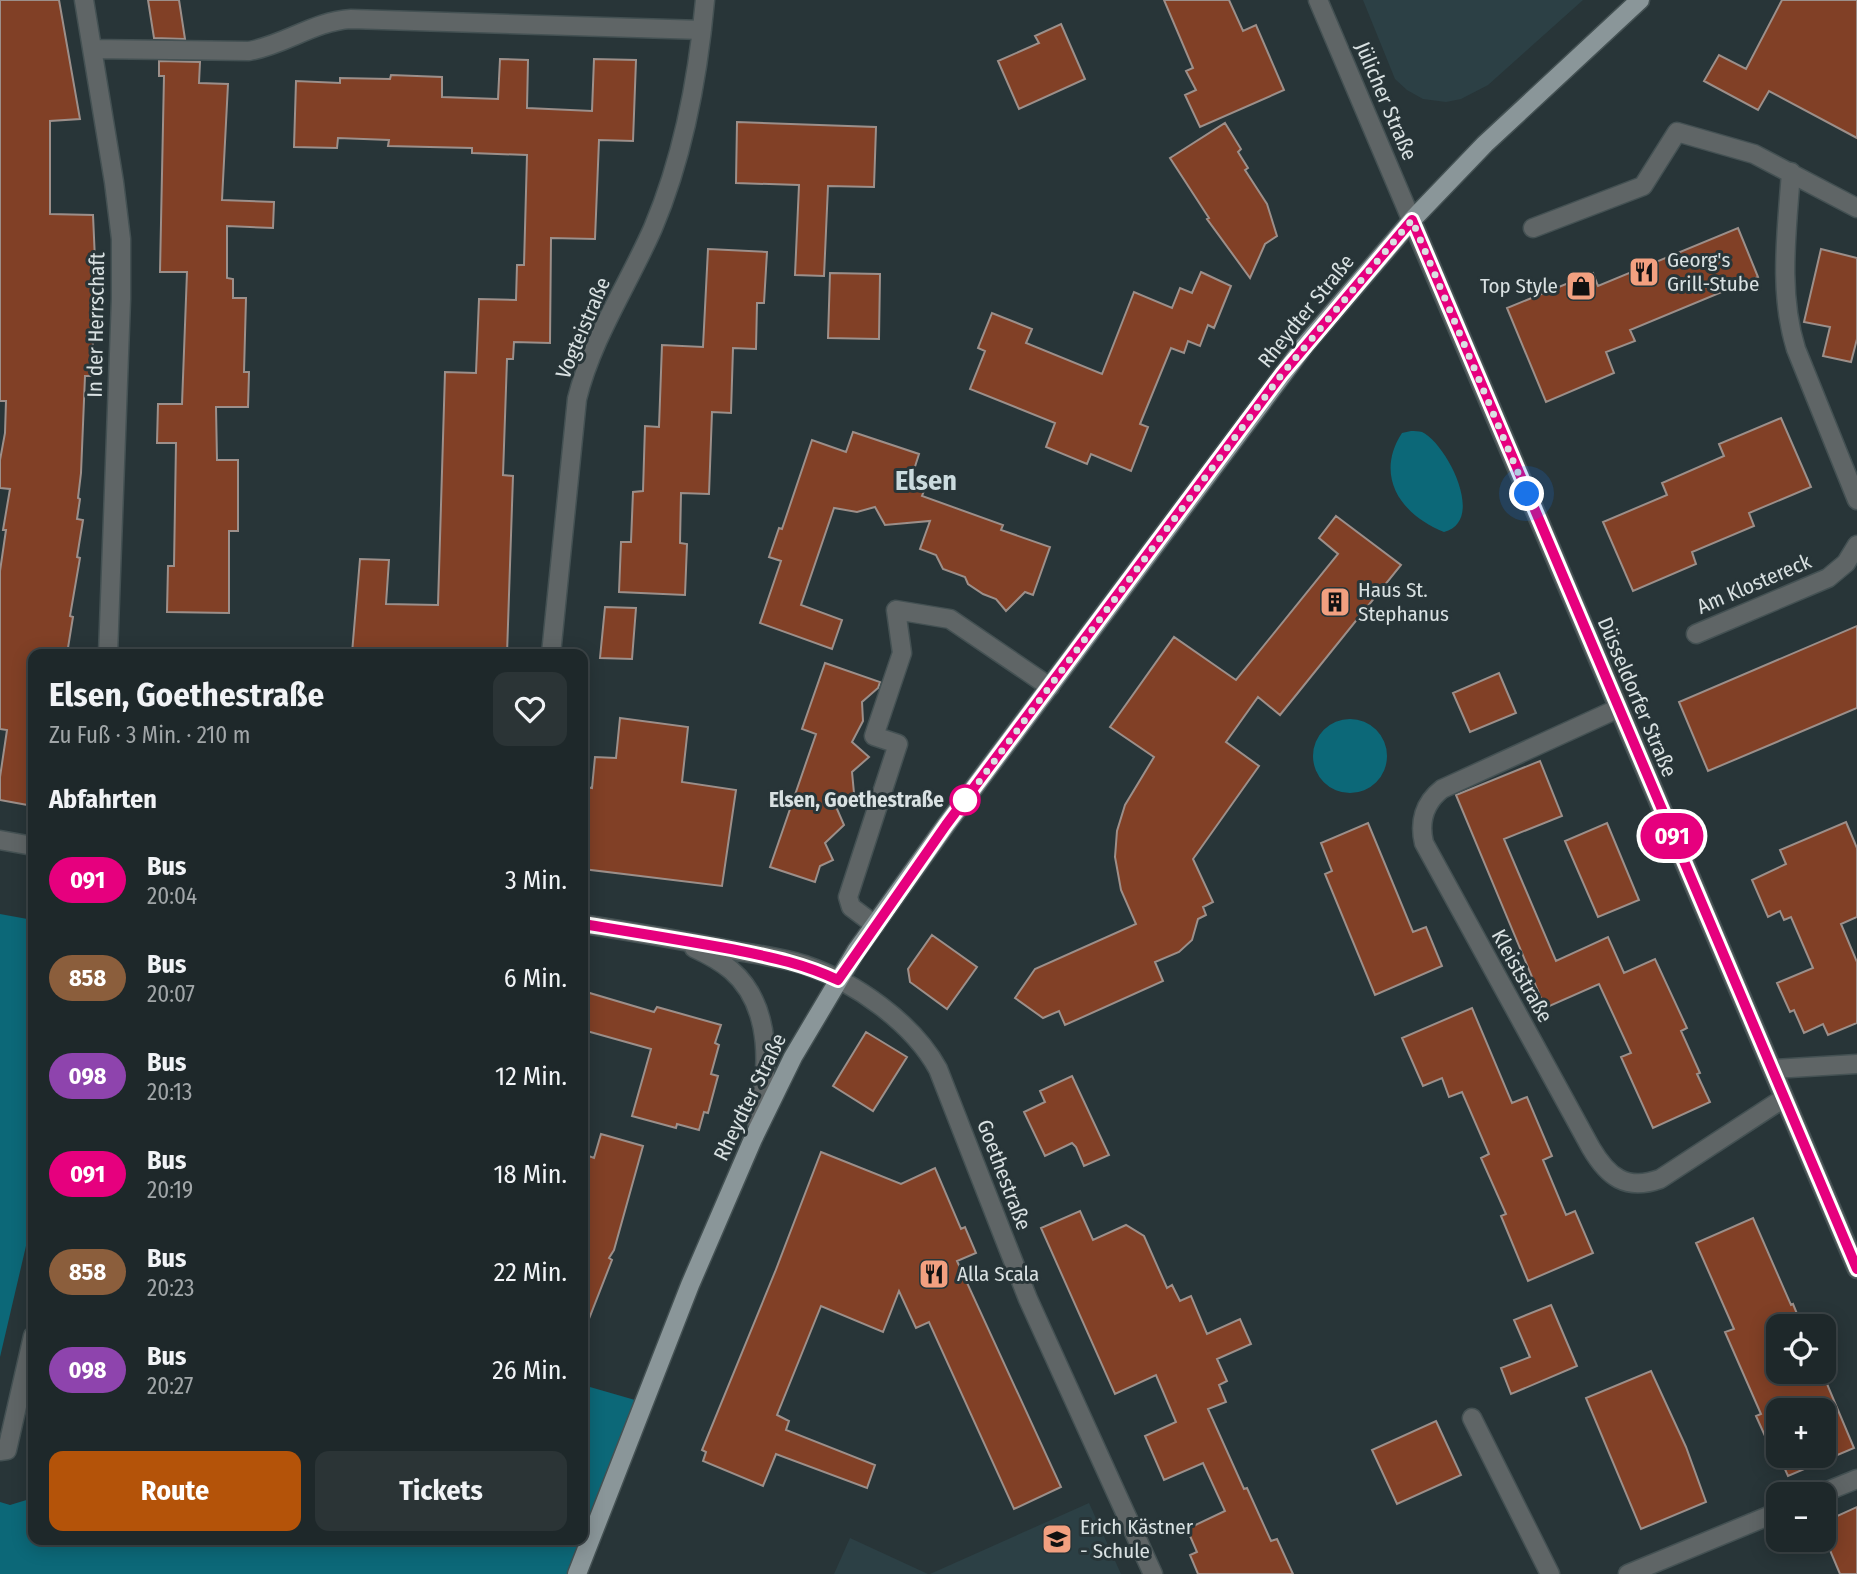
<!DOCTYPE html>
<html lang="de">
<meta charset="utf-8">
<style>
:root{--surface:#1e282a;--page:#2b3436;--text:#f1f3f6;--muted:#a1a6a8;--line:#3c4447;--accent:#b45309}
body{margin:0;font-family:"Fira Sans Condensed",sans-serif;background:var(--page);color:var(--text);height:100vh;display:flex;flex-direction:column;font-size:26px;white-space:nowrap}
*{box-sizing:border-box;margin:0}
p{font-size:23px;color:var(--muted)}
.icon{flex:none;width:38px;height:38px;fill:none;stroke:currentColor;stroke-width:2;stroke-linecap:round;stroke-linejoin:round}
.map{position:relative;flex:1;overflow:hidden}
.side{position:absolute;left:28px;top:649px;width:560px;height:896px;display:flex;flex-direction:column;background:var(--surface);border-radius:14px;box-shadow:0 4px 18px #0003,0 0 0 2px var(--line)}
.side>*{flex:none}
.badge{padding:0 14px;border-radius:23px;font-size:24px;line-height:46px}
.buttons{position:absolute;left:1766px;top:1314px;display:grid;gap:14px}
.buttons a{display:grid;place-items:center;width:70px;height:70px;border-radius:14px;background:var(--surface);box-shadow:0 4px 18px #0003,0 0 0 2px var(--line);font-size:35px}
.you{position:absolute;width:35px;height:35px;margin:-18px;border:5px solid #fff;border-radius:50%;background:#1a73e8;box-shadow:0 0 0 10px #1a73e833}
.map>.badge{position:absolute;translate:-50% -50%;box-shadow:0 0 0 4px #fff}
h2{padding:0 21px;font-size:26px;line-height:63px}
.round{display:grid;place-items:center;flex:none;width:74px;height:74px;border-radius:14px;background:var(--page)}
.summary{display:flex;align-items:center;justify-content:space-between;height:119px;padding:0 21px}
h1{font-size:33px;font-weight:700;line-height:52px}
.button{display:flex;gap:14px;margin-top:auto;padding:14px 21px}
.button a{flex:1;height:80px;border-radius:14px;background:var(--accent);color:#fff;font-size:28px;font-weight:700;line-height:80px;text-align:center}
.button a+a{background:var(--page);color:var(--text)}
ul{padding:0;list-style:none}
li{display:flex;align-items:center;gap:21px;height:98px;padding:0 21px}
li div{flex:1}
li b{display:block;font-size:26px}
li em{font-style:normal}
li .badge{min-width:77px;font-weight:700;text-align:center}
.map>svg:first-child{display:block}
.built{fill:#2c4045}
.green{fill:#0c6878}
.building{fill:#814026;stroke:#9c8f8a;stroke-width:2}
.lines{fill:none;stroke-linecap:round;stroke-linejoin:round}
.minor-casing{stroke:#445153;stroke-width:21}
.major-casing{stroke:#445153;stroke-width:21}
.minor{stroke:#5f6566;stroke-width:18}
.major{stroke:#8a9699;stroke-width:18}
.line-casing{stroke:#fff;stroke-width:16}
.line{stroke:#e6007e;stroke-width:10}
.walk{stroke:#d9e1e2;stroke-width:7;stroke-dasharray:0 12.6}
.stop-dot{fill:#fff;stroke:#e6007e;stroke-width:3.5}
.labels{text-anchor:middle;stroke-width:6;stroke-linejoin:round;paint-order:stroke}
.street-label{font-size:21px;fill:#d9e1e2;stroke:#283538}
.poi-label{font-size:21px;fill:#d9e1e2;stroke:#283538;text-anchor:start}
.stop-label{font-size:21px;font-weight:bold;fill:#d9e1e2;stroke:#283538;text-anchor:end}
.district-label{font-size:28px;font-weight:bold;fill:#cbdbde;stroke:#283538}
</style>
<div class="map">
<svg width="1857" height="1574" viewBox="0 0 1857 1574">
<rect width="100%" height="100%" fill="#283538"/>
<!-- built -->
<path class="built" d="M 1363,0 L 1583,0 L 1488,85 L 1461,99 L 1446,102 L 1423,99 L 1407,90 L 1395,79 Z
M 1089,1503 L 1121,1574 L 930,1574 Z
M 850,1538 L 928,1574 L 834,1574 Z"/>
<!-- green -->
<path class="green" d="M 1411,431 C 1414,431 1419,431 1422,432 C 1446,443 1487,521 1444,532 C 1401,515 1374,476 1402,433 Z
M1313 756a37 37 0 1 1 74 0a37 37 0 1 1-74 0Z
M 0,914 L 33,920 L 33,1216 L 0,1357 Z
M 583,1385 L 635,1400 L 583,1533 Z
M 33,1498 L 33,1540 L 580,1540 L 567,1574 L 0,1574 L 0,1502 L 10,1505 Z"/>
<!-- building -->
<path class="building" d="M 0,0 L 59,0 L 80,119 L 50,121 L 50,214 L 93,215 L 95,260 L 92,376 L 85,376 L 81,473 L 78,498 L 80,499 L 77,519 L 83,520 L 77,557 L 80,558 L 70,616 L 73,617 L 67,654 L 33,654 L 33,806 L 0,800 L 0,777 L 7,730 L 0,729 L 0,571 L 6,530 L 3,530 L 10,489 L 0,488 L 0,460 L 5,433 L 6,401 L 0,401 Z
M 148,0 L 179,0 L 185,39 L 154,38 Z
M 1164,0 L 1229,0 L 1243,31 L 1256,25 L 1284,90 L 1200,127 L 1185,95 L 1196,90 L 1186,71 L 1193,68 Z
M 1782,0 L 1857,0 L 1857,138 L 1769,91 L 1758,110 L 1704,81 L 1719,55 L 1746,69 Z
M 1061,24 L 1085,79 L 1019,109 L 998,61 L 1039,43 L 1035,36 Z
M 500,59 L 528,60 L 527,108 L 592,111 L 594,59 L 636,60 L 633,141 L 599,140 L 595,239 L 551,238 L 550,343 L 514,342 L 513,359 L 507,359 L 503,475 L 513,476 L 507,654 L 352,653 L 360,559 L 389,560 L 386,604 L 438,605 L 445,372 L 476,373 L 479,299 L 516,300 L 517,265 L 524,265 L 527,155 L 472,153 L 472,148 L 388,146 L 389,140 L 338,138 L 337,148 L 294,147 L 296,81 L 340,83 L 340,78 L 390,79 L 391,75 L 442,77 L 442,97 L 498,99 Z
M 159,61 L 200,62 L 199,83 L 228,84 L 222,200 L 274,202 L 273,228 L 227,226 L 227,278 L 233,279 L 233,298 L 246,298 L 244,372 L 249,372 L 248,407 L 216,407 L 217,460 L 238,460 L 238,531 L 229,531 L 229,613 L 167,612 L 168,566 L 174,566 L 176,443 L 157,443 L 158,404 L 182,404 L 187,272 L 160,272 L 164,76 L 159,76 Z
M 737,122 L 876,127 L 874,187 L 828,186 L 824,276 L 795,275 L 799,185 L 736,183 Z
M 1225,123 L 1241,149 L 1238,152 L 1248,168 L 1245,170 L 1267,204 L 1277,236 L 1265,244 L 1250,278 L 1207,219 L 1209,218 L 1170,158 Z
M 1738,228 L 1758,277 L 1630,330 L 1635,341 L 1606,352 L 1614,373 L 1546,402 L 1507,308 L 1593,273 L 1598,286 Z
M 708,249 L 767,252 L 764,303 L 757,303 L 756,349 L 733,348 L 731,413 L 712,412 L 709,494 L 681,493 L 680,543 L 687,544 L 685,595 L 619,592 L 621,542 L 631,542 L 633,492 L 643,491 L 645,426 L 659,427 L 662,345 L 703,347 Z
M 1821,249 L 1857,258 L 1857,339 L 1851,362 L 1823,356 L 1830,327 L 1804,322 Z
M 1201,272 L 1231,286 L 1214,328 L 1208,325 L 1200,346 L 1188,341 L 1184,353 L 1171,348 L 1140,424 L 1148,427 L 1131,471 L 1091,454 L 1087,464 L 1046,447 L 1055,423 L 970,389 L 985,351 L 978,348 L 992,313 L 1032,329 L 1026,343 L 1102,374 L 1134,292 L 1172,308 L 1180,288 L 1192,293 Z
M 830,273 L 880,274 L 879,339 L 828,338 Z
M 1781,418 L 1811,487 L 1749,513 L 1754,526 L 1692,552 L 1696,564 L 1633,591 L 1603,522 L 1667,495 L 1662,483 L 1724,456 L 1719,444 Z
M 853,432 L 919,454 L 912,476 L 928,481 L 922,496 L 1003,525 L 1001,530 L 1050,547 L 1033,595 L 1025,592 L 1006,611 L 996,599 L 983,594 L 968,584 L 965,577 L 943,569 L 936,555 L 920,549 L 930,521 L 885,525 L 875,507 L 857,512 L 834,508 L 801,605 L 842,620 L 832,649 L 760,623 L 781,561 L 769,557 L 779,528 L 782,529 L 812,440 L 846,452 Z
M 1336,516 L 1401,565 L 1280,715 L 1258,697 L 1226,742 L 1259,766 L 1193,859 L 1213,902 L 1203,907 L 1206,915 L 1198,919 L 1192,940 L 1179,952 L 1155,962 L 1163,981 L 1065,1025 L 1059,1011 L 1043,1018 L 1015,998 L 1035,969 L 1136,924 L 1121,890 L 1115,857 L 1117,831 L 1125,805 L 1154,757 L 1110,727 L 1174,637 L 1236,680 L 1338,554 L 1319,538 Z
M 605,607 L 636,608 L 632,659 L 600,658 Z
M 1857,626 L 1857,708 L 1708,771 L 1679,702 Z
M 825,663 L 880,682 L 878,688 L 862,702 L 863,721 L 852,742 L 869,757 L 852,772 L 854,793 L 837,809 L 844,825 L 825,843 L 833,860 L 820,866 L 815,882 L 770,867 L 816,734 L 802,729 Z
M 1499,673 L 1516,713 L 1470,732 L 1453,693 Z
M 620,718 L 688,727 L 682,782 L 736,790 L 722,886 L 583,869 L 583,809 L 585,807 L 586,787 L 592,788 L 595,757 L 616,758 Z
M 1540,761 L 1562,816 L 1504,839 L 1556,961 L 1608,937 L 1624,973 L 1655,959 L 1687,1028 L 1681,1031 L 1700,1073 L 1697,1074 L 1710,1102 L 1653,1128 L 1621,1057 L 1631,1053 L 1599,984 L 1545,1008 L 1456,795 Z
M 1846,822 L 1857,848 L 1857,917 L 1841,924 L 1857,962 L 1857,1023 L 1828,1035 L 1823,1024 L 1804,1033 L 1794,1010 L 1790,1012 L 1777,983 L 1813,968 L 1791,917 L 1784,920 L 1780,911 L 1768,917 L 1752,880 L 1786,864 L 1780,850 Z
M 1368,823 L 1413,932 L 1426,927 L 1442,966 L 1375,995 L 1325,874 L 1332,871 L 1321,843 Z
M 1607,823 L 1639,900 L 1598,917 L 1565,841 Z
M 932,935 L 977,967 L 947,1009 L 910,982 L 908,969 Z
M 583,991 L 654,1012 L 657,1007 L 721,1025 L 715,1043 L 719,1045 L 711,1074 L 718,1076 L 708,1113 L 704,1112 L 699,1130 L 677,1124 L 676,1128 L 632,1116 L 651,1049 L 583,1030 Z
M 1472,1008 L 1512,1103 L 1527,1097 L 1552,1156 L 1543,1160 L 1566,1215 L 1575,1211 L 1593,1253 L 1528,1281 L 1501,1216 L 1506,1214 L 1481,1158 L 1489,1154 L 1462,1092 L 1449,1097 L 1442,1078 L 1423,1086 L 1402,1038 Z
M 866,1032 L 907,1057 L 873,1111 L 833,1086 Z
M 1072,1076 L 1109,1155 L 1084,1166 L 1076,1147 L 1072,1143 L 1045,1156 L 1024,1112 L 1045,1102 L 1040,1091 Z
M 601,1134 L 643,1146 L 614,1250 L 609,1258 L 612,1260 L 585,1329 L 583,1329 L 583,1179 L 589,1156 L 594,1158 Z
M 821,1152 L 901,1184 L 935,1168 L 961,1229 L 965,1227 L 976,1253 L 957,1261 L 1061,1487 L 1014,1509 L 929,1322 L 916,1328 L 899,1291 L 883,1332 L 821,1306 L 777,1415 L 789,1421 L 786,1430 L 875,1465 L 867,1488 L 776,1454 L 763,1486 L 703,1461 L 706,1452 L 702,1450 L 775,1272 Z
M 1080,1211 L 1093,1240 L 1126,1225 L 1144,1236 L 1167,1288 L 1172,1285 L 1180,1301 L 1191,1296 L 1207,1334 L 1240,1319 L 1251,1344 L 1217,1359 L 1227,1381 L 1219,1385 L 1226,1402 L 1208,1409 L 1244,1489 L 1247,1488 L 1271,1541 L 1277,1539 L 1293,1574 L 1198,1574 L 1190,1555 L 1197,1552 L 1187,1529 L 1225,1511 L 1203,1463 L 1164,1480 L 1145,1436 L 1176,1422 L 1156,1375 L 1115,1394 L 1041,1228 Z
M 1753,1218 L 1791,1305 L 1793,1304 L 1802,1326 L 1778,1326 L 1778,1372 L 1822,1372 L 1854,1448 L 1788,1476 L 1779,1456 L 1824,1456 L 1824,1410 L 1778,1410 L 1778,1454 L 1774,1456 L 1756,1416 L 1761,1414 L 1725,1332 L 1734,1329 L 1696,1243 Z
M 1551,1305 L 1577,1366 L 1511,1394 L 1501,1368 L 1530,1357 L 1514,1320 Z
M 1651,1371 L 1686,1447 L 1706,1502 L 1641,1529 L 1586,1398 Z
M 1436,1421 L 1461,1475 L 1397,1504 L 1372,1450 Z
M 1857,1507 L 1857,1574 L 1840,1574 L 1824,1536 L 1824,1522 Z"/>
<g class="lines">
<!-- minor casing -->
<g class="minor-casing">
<path id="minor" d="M 84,0 L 114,182 L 121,239 L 121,299 L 108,654
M 1318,0 L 1857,1269
M 92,49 L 249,51 C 285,45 314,21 351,19 L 702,30
M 1791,172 C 1787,230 1778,292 1796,349 L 1857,500
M 1533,228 L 1643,186 L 1677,132 L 1754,154 L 1857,208
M 1696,634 L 1828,578 L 1846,563 L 1857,545
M 551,654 L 577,399 C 592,338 628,285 653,228 C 684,155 698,78 705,0
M 1617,709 L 1442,789 C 1424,803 1419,822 1424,843 L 1591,1148 C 1608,1177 1626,1191 1660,1179 L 1784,1098
M 0,840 L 33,846
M 583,924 C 634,932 686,941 737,951 C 760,955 783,958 805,965 C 855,982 913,1023 938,1069 L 1028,1299 L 1153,1574
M 875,925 L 851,907 L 848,897 L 898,744 L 874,736 L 902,653 L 896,610 L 950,619 L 1050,687
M 694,948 C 707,954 720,961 731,970 C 774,1007 769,1074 757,1123
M 1772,1069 L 1857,1064
M 1472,1418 L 1550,1574
M 0,1451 L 7,1450 L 33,1336
M 1820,1494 L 1857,1479
M 1628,1574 L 1778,1512"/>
</g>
<!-- major casing -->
<g class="major-casing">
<path id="major" d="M 577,1574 L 690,1285 L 753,1139 L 793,1057 L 856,951 L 946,825 L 1305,345 L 1412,220 L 1485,144 L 1640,0"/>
</g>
<!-- minor -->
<use href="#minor" class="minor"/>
<!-- major -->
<use href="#major" class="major"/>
</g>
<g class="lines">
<!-- line casing -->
<g class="line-casing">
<path id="line" d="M 583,924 C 632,932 682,940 731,949 C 770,957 802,963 838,980 L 946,825 L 1282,374 L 1412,220 L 1857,1269"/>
</g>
<!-- line -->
<use href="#line" class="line"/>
<!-- walk -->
<path class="walk" d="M 965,800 L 961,806 L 1282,374 L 1412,220 L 1527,494"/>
</g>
<!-- icons -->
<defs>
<g id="restaurant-square" transform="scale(1.575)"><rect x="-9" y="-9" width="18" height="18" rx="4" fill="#f2a080" stroke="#283538"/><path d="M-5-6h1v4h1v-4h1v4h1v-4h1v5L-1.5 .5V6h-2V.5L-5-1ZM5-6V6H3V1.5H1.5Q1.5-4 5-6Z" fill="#111"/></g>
<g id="shop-square" transform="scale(1.575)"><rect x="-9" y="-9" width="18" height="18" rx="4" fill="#f2a080" stroke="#283538"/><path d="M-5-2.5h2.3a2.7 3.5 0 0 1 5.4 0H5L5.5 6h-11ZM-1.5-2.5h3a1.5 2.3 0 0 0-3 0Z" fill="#111"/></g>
<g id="building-square" transform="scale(1.575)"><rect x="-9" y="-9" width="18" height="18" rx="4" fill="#f2a080" stroke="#283538"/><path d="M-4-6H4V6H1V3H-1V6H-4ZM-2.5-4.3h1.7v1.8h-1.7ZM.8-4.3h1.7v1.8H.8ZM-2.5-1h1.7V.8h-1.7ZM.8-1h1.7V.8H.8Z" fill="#111"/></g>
<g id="school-square" transform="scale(1.575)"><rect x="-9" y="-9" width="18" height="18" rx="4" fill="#f2a080" stroke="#283538"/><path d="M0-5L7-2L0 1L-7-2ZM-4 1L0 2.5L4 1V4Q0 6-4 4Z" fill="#111"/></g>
</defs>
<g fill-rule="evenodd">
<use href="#restaurant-square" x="1644" y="272"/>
<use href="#shop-square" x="1581" y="286"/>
<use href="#building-square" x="1335" y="602"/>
<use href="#restaurant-square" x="934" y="1274"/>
<use href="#school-square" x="1057" y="1539"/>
</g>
<!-- markers -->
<circle class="stop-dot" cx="965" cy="800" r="14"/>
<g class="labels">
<!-- street labels -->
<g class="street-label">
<text transform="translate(1386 101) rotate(67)" y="7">Jülicher Straße</text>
<text transform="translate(1306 311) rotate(-51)" y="7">Rheydter Straße</text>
<text transform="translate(96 325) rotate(-89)" y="7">In der Herrschaft</text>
<text transform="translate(583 328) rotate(-67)" y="7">Vogteistraße</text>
<text transform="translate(1754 584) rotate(-23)" y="7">Am Klostereck</text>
<text transform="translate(1637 697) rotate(67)" y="7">Düsseldorfer Straße</text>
<text transform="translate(1522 976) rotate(61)" y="7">Kleiststraße</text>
<text transform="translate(750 1097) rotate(-64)" y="7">Rheydter Straße</text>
<text transform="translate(1004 1175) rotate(69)" y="7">Goethestraße</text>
</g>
<!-- poi labels -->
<g class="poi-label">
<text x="1667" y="267">Georg's<tspan x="1667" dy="24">Grill-Stube</tspan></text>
<text x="1558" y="293" text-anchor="end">Top Style</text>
<text x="1358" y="597">Haus St.<tspan x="1358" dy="24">Stephanus</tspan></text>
<text x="957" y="1281">Alla Scala</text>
<text x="1080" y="1534">Erich Kästner<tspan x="1080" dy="24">- Schule</tspan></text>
</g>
<!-- stop labels -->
<g class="stop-label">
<text x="944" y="807">Elsen, Goethestraße</text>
</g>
<!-- district labels -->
<g class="district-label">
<text x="926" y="490">Elsen</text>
</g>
</g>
</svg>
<div class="buttons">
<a><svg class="icon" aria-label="locate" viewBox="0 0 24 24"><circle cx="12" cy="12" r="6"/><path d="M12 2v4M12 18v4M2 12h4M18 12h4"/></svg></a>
<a>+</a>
<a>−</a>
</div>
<div class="you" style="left:1527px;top:494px"></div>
<b class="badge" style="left:1672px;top:836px;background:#e6007e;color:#fff">091</b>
<section class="side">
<div class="summary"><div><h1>Elsen, Goethestraße</h1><p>Zu Fuß · 3 Min. · 210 m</p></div><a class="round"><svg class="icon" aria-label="heart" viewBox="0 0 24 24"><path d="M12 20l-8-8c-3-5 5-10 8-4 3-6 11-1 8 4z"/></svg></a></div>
<h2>Abfahrten</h2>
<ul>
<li><span class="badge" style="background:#e6007e;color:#fff">091</span><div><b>Bus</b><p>20:04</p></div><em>3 Min.</em></li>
<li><span class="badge" style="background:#8b5e3c;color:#fff">858</span><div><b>Bus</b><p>20:07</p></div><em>6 Min.</em></li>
<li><span class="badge" style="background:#8e44ad;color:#fff">098</span><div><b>Bus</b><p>20:13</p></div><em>12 Min.</em></li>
<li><span class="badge" style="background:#e6007e;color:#fff">091</span><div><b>Bus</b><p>20:19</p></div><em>18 Min.</em></li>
<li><span class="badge" style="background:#8b5e3c;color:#fff">858</span><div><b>Bus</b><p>20:23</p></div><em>22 Min.</em></li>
<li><span class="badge" style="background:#8e44ad;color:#fff">098</span><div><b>Bus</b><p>20:27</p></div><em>26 Min.</em></li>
</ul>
<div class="button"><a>Route</a><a>Tickets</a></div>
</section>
</div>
